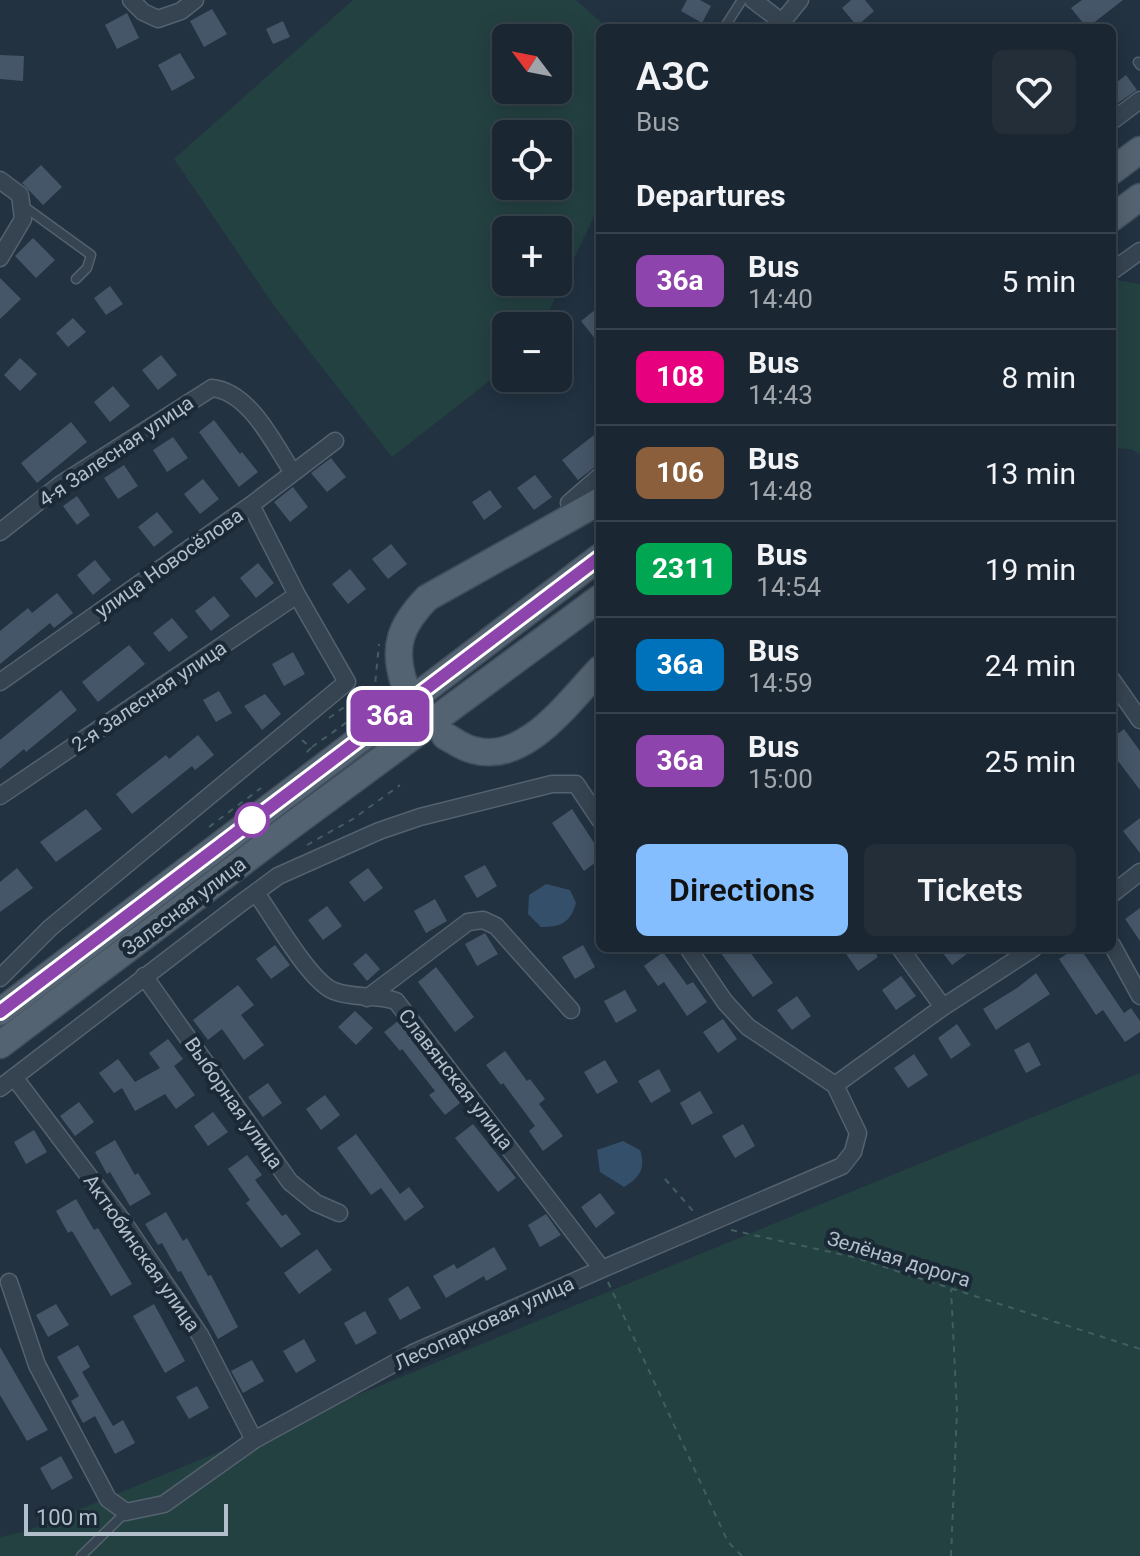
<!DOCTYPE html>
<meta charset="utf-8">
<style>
:root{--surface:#1a2631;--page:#232e39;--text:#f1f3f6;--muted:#9fa5ab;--line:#38434d;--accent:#84beff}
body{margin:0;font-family:Roboto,sans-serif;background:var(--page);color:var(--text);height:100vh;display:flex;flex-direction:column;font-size:30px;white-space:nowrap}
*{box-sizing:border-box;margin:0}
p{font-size:26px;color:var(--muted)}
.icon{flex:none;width:44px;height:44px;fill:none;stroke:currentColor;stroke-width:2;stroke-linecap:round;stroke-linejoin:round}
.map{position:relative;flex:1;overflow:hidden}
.drawer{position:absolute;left:596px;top:24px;width:520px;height:928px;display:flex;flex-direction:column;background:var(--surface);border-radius:12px;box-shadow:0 4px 20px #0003,0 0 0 2px var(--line)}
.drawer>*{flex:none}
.badge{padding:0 16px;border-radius:12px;font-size:28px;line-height:52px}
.needle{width:52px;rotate:302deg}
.controls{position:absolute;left:492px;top:24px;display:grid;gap:16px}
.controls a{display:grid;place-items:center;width:80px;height:80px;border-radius:12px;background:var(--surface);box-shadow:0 4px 20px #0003,0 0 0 2px var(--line);font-size:40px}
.scale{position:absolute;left:24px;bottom:20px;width:204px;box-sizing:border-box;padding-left:8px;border:4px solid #b3becb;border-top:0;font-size:22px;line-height:28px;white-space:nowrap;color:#b3becb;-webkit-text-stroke:6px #1b2936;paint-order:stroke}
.map>.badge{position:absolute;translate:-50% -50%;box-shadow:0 0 0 4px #fff}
h2{padding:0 40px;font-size:30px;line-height:72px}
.round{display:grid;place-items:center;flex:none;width:84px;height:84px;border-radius:12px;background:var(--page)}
.summary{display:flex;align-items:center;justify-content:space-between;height:136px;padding:0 40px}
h1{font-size:38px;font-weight:600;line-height:60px}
.action{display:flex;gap:16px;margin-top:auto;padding:16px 40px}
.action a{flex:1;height:92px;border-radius:12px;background:var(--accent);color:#111;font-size:32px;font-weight:600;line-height:92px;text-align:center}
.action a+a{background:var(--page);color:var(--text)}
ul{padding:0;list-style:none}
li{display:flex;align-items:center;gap:24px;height:96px;padding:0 40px;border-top:2px solid var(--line)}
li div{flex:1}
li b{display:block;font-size:30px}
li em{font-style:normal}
li .badge{min-width:88px;font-weight:700;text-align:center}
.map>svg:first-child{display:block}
.green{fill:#244142;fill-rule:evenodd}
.water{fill:#344f6a}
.building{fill:#455668}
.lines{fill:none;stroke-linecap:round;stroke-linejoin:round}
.lane-casing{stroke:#54616e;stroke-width:11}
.street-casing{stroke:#54616e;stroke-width:19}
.primary-casing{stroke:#404d5a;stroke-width:29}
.path{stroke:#425e5f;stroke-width:2;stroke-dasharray:6 6;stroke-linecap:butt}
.lane{stroke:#364451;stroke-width:8}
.street{stroke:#364451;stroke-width:16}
.primary{stroke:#546371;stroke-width:26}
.line-casing{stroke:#fff;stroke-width:18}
.line{stroke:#8e44ad;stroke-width:12}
.stop-dot{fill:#fff;stroke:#8e44ad;stroke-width:4}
.labels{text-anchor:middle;stroke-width:8;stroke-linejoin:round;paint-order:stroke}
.street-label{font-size:20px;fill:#b3becb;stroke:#1b2936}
</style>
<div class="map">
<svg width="1140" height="1556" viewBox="0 0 1140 1556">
<rect width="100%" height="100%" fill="#223241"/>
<!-- green -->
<path class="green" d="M 353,0 L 576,0 L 604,25 L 604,28 L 600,28 L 600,204 L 542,326 L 506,326 L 506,368 L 392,457 L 275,307 L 174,159 ZM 506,38 L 558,38 L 558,90 L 506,90 ZM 506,134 L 558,134 L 558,186 L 506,186 ZM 558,230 L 558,282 L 506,282 L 506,230 Z
M 1116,280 L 1140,284 L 1140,454 L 1131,449 L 1112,448 L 1112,286 Z
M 1140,1073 L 1140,1556 L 0,1556 L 0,1537 L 27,1531 Z"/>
<!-- water -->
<path class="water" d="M 546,884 L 570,890 L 576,903 C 570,923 561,927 541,927 L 528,914 L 529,895 Z
M 623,1141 L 640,1150 C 646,1168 640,1178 624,1187 L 600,1172 L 597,1150 Z"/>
<!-- building -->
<path class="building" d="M 687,0 L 700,0 L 711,6 L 702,23 L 681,11 Z
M 851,0 L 865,0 L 874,11 L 857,26 L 842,8 Z
M 1082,0 L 1123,0 L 1087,28 L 1071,8 Z
M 212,9 L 227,34 L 204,47 L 190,21 Z
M 127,13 L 139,38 L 117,49 L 105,25 Z
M 283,21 L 290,37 L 273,44 L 266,29 Z
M 180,53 L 195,78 L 172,91 L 158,65 Z
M 0,55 L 24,56 L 23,81 L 0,79 Z
M 1126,75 L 1137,90 L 1112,107 L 1112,86 Z
M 41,165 L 62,187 L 43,205 L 22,183 Z
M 33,238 L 55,260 L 36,278 L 15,256 Z
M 0,278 L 21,299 L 0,319 Z
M 110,286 L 123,304 L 106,315 L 94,298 Z
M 600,306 L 600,345 L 581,321 Z
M 73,318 L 86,332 L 68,347 L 56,333 Z
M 161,355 L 177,375 L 158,390 L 142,370 Z
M 20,358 L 37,374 L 20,391 L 4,375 Z
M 113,386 L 130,406 L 110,422 L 94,402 Z
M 214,420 L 240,454 L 242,452 L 258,472 L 239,487 L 199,432 Z
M 71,422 L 87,442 L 37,483 L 21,463 Z
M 594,435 L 600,443 L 600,463 L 578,480 L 562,460 Z
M 173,437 L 188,458 L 167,472 L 153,450 Z
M 331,458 L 346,477 L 327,492 L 311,473 Z
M 124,465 L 138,486 L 118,499 L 104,478 Z
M 535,475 L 552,497 L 534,510 L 517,488 Z
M 203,479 L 219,499 L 200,514 L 184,494 Z
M 293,487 L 308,507 L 290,522 L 274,502 Z
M 490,490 L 502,507 L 484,520 L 472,502 Z
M 77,496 L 90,515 L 77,525 L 63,506 Z
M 157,512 L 173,532 L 154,547 L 138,527 Z
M 391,544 L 407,564 L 388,579 L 372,559 Z
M 95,560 L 111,580 L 93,595 L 77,575 Z
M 258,563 L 274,583 L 256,598 L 240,578 Z
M 350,569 L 366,589 L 348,604 L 332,584 Z
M 57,593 L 73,613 L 54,628 L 50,623 L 0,664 L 0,631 L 28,608 L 32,613 Z
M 214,596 L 230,616 L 211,631 L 195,611 Z
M 172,618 L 188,637 L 169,652 L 153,633 Z
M 129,645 L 145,664 L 98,702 L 82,682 Z
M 293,652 L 305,674 L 284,686 L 272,664 Z
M 61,690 L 77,710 L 26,752 L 24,749 L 0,769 L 0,740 Z
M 219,691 L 232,713 L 216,722 L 203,700 Z
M 265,694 L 281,714 L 262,730 L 244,706 Z
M 1124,729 L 1140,751 L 1140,790 L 1112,753 L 1112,738 Z
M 198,735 L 214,755 L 195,770 L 192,766 L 132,814 L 116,794 L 166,755 L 169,759 Z
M 86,809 L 102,829 L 56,862 L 40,842 Z
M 572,809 L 600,852 L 600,859 L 584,871 L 552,823 Z
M 1140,818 L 1140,853 L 1123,831 Z
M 485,865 L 497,886 L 477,898 L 464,876 Z
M 17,868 L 33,888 L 0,912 L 0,882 Z
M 368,868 L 383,888 L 364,902 L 349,882 Z
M 435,899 L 447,921 L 426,933 L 414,911 Z
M 327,906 L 342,926 L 323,940 L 308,920 Z
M 1140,908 L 1140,941 L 1125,919 Z
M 485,933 L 498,954 L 477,966 L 465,944 Z
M 275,945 L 290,965 L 271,979 L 256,959 Z
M 583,945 L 595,967 L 575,979 L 562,957 Z
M 717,948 L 747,948 L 773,983 L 753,997 Z
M 842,948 L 872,948 L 878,957 L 858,971 Z
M 939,948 L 975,948 L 952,965 Z
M 1076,948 L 1080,948 L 1124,1013 L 1131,1008 L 1140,1021 L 1140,1032 L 1125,1042 L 1103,1010 L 1096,1015 L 1059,959 Z
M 663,952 L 687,985 L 693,982 L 707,1002 L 687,1016 L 664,982 L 658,986 L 644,966 Z
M 366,953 L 380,969 L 367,981 L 353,964 Z
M 436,967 L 474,1017 L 455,1032 L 418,982 Z
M 1036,973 L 1050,994 L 996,1030 L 983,1009 L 1017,988 Z
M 901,976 L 916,996 L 896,1010 L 882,990 Z
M 238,985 L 254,1005 L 241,1015 L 264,1045 L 244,1060 L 222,1029 L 208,1040 L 193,1020 Z
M 625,990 L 637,1011 L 616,1023 L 604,1001 Z
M 797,996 L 811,1016 L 792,1030 L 777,1010 Z
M 355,1011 L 373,1028 L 356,1045 L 338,1027 Z
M 723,1019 L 737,1039 L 718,1053 L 703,1032 Z
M 398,1021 L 460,1103 L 445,1115 L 429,1095 L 435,1091 L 402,1049 L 400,1051 L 384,1032 Z
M 957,1024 L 971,1045 L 951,1059 L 938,1038 Z
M 168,1039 L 183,1059 L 174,1066 L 195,1095 L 176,1109 L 165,1094 L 135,1111 L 122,1088 L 114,1093 L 99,1073 L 118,1059 L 135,1082 L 160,1068 L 149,1053 Z
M 1029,1042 L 1041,1065 L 1026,1073 L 1014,1050 Z
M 505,1051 L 527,1081 L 530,1079 L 545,1099 L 539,1104 L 563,1136 L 543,1151 L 529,1131 L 535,1126 L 503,1083 L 501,1085 L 486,1065 Z
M 914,1054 L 928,1075 L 908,1088 L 894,1068 Z
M 605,1060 L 618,1082 L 597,1094 L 584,1072 Z
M 659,1069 L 671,1091 L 651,1103 L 638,1081 Z
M 268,1083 L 282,1103 L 263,1117 L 248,1097 Z
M 700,1091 L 713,1113 L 692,1125 L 680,1103 Z
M 325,1095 L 340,1115 L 321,1130 L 306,1109 Z
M 79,1102 L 94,1122 L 75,1136 L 60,1116 Z
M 213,1112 L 228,1132 L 208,1146 L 194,1126 Z
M 473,1124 L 516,1178 L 498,1192 L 455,1138 Z
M 743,1124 L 755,1146 L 735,1158 L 722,1136 Z
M 34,1130 L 47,1152 L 26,1164 L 14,1142 Z
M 356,1134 L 400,1194 L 409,1187 L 424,1207 L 405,1221 L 381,1188 L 371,1195 L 337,1148 Z
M 115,1140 L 135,1175 L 138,1173 L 151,1194 L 130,1206 L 110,1172 L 107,1174 L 95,1152 Z
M 247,1155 L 262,1175 L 255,1180 L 282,1216 L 286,1214 L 301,1234 L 281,1248 L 246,1203 L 250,1200 L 228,1169 Z
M 600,1193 L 615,1213 L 596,1228 L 581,1207 Z
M 76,1199 L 94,1230 L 98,1228 L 132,1284 L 111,1296 L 72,1231 L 68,1233 L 56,1211 Z
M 166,1212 L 183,1241 L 187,1238 L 208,1276 L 211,1275 L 238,1327 L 218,1339 L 181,1271 L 178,1272 L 162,1243 L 158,1245 L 145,1224 Z
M 546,1214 L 561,1235 L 540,1247 L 528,1225 Z
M 494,1247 L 507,1269 L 486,1281 L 484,1276 L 446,1298 L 433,1276 L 454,1264 L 457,1269 Z
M 317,1249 L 332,1270 L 299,1294 L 284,1273 Z
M 408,1286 L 421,1308 L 400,1320 L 388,1299 Z
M 56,1304 L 69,1325 L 48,1337 L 36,1315 Z
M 154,1304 L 185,1361 L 165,1373 L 133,1316 Z
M 365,1311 L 377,1333 L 356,1345 L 344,1323 Z
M 304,1339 L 316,1361 L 296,1373 L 283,1351 Z
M 78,1345 L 90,1367 L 82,1372 L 113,1426 L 123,1420 L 135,1443 L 115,1454 L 95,1416 L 83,1423 L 71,1401 L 79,1396 L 57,1357 Z
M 0,1347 L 48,1430 L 27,1441 L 0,1395 Z
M 252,1360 L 264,1381 L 243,1393 L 231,1371 Z
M 197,1386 L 209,1408 L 189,1419 L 176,1397 Z
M 61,1456 L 73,1478 L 52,1490 L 40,1468 Z"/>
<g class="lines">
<!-- lane casing -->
<g class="lane-casing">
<path id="lane" d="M 724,28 L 742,0
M 1138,62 L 1140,65
M 22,205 L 91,255 L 87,268 L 76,279
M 81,1556 L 126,1512"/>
</g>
<!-- street casing -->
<g class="street-casing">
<path id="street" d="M 131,0 L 143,12 L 158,19 L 181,11 L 195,0
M 753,0 L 782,22 L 800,0
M 1112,121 L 1140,100
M 0,180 L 20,195 L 23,219 L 0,258
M 1112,271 L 1140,251
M 569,503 L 600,476
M 0,532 L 61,484 L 212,388 C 250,392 274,444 293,473
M 1112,680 L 1140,720
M 0,682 L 251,505 L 335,441
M 0,796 L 297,595
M 256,893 C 273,916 310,982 334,991 C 354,999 376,994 396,1001 L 602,1269
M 1112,894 L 1140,872
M 1112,945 L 1140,996
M 900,948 L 943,1007
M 144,976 L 290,1182 L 316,1203 L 339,1213
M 0,978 L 50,928 L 347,682 L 297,595 L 251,505
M 367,998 L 468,922 L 483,920 L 496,926 L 571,1010
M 14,1077 L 122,1220 L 200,1335 L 254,1440
M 835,1085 L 943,1007 L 1034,948
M 0,1088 L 240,904 L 278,876 L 379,831 L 420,817 L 552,784 L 576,784 L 600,820
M 9,1282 L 37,1365 L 108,1499 L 126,1512 L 164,1504 L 254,1440 L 413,1353 L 602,1269 L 842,1166 L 853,1152 L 858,1133 L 835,1085 L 748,1027 L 725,1002 L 688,948"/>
</g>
<!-- primary casing -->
<g class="primary-casing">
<path id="primary" d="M 1112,171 L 1140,150
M 1112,218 L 1140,197
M 404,683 C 392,646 401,625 427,598 L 600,501
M 445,736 C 453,740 463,748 473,750 C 525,765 568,702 600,669
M 0,1012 L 600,557
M 0,1045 L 280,834 L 600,598"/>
</g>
<!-- path -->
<path class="path" d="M 329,718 L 375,685 L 379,644
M 302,740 L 311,748 L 304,755
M 312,747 L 350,720
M 209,827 L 261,788
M 307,845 L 353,819 L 400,785
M 665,1179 L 694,1212
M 731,1230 L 853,1257 L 1140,1349
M 608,1282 L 728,1542 L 742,1556
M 951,1556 L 957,1411 L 951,1289"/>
<!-- lane -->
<use href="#lane" class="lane"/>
<!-- street -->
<use href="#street" class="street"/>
<!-- primary -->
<use href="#primary" class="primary"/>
</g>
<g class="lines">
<!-- line casing -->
<g class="line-casing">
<path id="line" d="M 0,1012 L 600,557"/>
</g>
<!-- line -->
<use href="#line" class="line"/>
</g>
<!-- markers -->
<circle class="stop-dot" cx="252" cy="820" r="16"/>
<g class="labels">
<!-- street labels -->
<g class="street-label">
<text transform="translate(116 451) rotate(-34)" y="7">4-я Залесная улица</text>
<text transform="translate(169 563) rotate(-35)" y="7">улица Новосёлова</text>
<text transform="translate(149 696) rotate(-34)" y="7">2-я Залесная улица</text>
<text transform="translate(184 906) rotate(-37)" y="7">Залесная улица</text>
<text transform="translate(456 1079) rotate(52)" y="7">Славянская улица</text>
<text transform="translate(234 1103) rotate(55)" y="7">Выборная улица</text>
<text transform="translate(142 1253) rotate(55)" y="7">Актюбинская улица</text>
<text transform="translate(899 1259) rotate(17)" y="7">Зелёная дорога</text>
<text transform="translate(484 1323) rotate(-25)" y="7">Лесопарковая улица</text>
</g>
</g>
</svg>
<div class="controls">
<a><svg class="needle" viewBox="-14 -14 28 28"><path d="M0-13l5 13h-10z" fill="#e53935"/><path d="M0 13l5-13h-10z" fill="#9fa5ab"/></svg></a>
<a><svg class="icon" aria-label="locate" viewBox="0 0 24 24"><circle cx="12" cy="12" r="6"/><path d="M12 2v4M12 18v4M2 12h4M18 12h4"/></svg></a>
<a>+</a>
<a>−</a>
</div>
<div class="scale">100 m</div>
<b class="badge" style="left:390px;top:716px;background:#8e44ad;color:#fff">36а</b>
<section class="drawer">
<div class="summary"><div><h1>АЗС</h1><p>Bus</p></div><a class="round"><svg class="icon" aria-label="heart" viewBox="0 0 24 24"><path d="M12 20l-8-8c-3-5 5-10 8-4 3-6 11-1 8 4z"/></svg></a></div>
<h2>Departures</h2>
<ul>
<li><span class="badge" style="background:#8e44ad;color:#fff">36а</span><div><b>Bus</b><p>14:40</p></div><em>5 min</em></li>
<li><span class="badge" style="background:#e6007e;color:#fff">108</span><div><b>Bus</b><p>14:43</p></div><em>8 min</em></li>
<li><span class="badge" style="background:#8b5e3c;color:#fff">106</span><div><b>Bus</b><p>14:48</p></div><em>13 min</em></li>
<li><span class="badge" style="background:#00a651;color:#fff">2311</span><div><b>Bus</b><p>14:54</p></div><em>19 min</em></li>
<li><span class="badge" style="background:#0072bc;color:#fff">36a</span><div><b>Bus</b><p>14:59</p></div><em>24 min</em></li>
<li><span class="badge" style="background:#8e44ad;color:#fff">36а</span><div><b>Bus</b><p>15:00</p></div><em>25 min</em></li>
</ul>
<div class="action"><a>Directions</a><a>Tickets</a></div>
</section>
</div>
